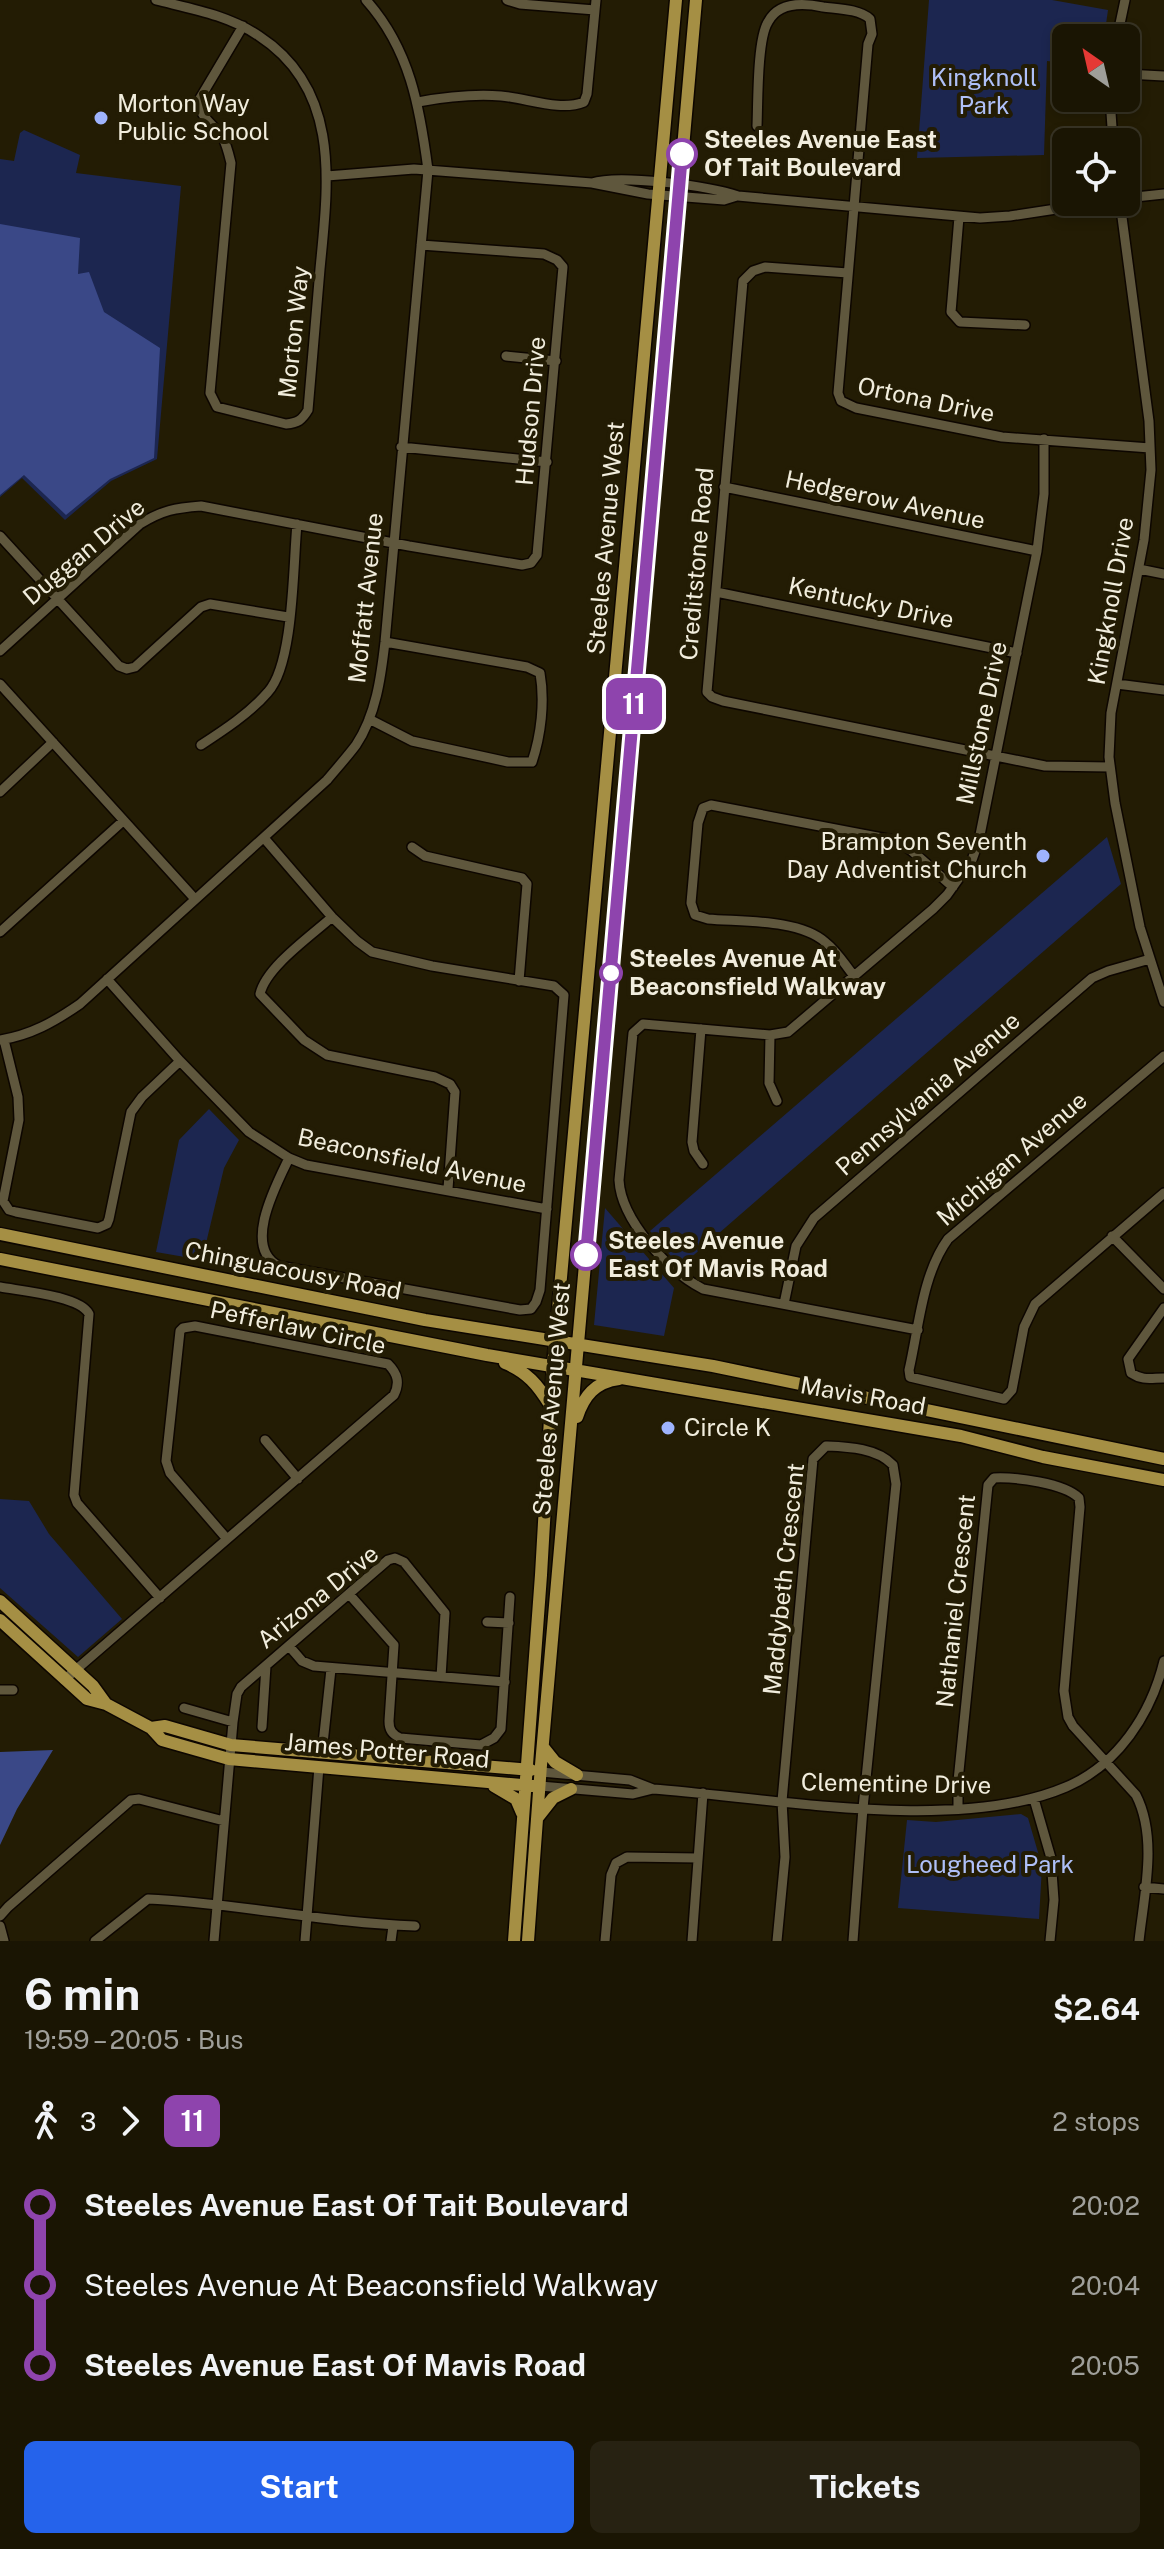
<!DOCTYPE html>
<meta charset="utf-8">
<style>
:root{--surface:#1a1503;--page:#272212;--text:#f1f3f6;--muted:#9f9f9a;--line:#383425;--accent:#2563eb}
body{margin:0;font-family:"Public Sans",sans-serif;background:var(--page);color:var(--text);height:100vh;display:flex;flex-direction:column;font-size:30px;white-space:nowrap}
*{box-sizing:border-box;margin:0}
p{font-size:26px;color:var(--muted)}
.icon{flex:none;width:44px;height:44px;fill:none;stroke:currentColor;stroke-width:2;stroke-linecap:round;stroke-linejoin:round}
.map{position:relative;height:1941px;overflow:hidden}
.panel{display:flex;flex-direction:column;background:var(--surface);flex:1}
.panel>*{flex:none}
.badge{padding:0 16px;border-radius:12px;font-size:28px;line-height:52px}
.needle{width:52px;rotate:326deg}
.tools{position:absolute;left:1052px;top:24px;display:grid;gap:16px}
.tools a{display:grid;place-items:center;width:88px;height:88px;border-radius:12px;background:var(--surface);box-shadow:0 4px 12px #0003,0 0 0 2px var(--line);font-size:40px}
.map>.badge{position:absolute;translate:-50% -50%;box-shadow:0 0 0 4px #fff}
.legs{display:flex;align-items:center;gap:12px;height:88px;padding:0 24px;font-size:26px}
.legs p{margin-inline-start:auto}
.summary{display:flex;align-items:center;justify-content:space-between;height:136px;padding:0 24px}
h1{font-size:44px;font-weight:700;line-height:60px}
.button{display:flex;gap:16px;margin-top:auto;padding:16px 24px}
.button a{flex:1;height:92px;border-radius:12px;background:var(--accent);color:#fff;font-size:32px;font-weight:700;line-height:92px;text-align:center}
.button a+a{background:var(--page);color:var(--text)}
ul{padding:0 24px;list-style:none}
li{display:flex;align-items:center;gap:28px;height:80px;font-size:30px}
li i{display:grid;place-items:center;width:12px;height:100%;margin:0 10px;background:currentColor}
li i::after{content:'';width:20px;height:20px;margin:-10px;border:6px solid;border-radius:50%;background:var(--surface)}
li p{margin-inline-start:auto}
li:first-child i{background:linear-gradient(#0000 50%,currentColor 0)}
li:last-child i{background:linear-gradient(currentColor 50%,#0000 0)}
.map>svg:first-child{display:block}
.green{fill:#1c2650}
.forest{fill:#3a4887}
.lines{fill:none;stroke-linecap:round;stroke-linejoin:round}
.minor-casing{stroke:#0d0600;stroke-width:12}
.major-casing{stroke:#0d0600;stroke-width:15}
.minor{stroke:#5f573d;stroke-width:9}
.major{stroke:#a58f44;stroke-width:12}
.line-1-casing{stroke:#fff;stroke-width:18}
.line-1{stroke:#8e44ad;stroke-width:12}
.poi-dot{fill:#9eb3fd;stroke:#231c04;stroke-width:3}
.stop-1-dot{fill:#fff;stroke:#8e44ad;stroke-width:4}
.labels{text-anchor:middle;stroke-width:8;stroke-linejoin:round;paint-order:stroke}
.park-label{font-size:24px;fill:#afc0f8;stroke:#231c04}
.poi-label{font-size:24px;fill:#f1eddd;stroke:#231c04;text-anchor:start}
.stop-label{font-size:24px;font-weight:bold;fill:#f1eddd;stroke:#231c04;text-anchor:start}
.street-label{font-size:24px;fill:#f1eddd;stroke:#231c04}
</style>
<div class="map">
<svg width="1164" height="1941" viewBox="0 0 1164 1941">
<rect width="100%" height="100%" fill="#231c04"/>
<!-- green -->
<path class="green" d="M 929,0 L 1052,0 L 1108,10 L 1104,38 L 1066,38 L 1066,63 L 1047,61 L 1044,155 L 917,158 Z
M 24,130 L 80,155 L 76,173 L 181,186 L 157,459 L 111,481 L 65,520 L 22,478 L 0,497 L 0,159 L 14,161 L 20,133 Z
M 1107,837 L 1121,884 L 680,1267 L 650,1231 Z
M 209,1109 L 239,1140 L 224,1168 L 202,1260 L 156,1252 L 179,1140 Z
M 605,1208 L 674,1288 L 664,1336 L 594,1325 Z
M 0,1499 L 29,1501 L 49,1534 L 122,1619 L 78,1657 L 0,1588 Z
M 1021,1814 L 1028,1818 L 1042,1866 L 1039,1919 L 898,1908 L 907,1820 L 936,1822 Z"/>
<!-- forest -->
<path class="forest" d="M 0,224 L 80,238 L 78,274 L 89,272 L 104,312 L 160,348 L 154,458 L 110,479 L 66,515 L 24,475 L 0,495 Z
M 53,1750 L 17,1809 L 0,1845 L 0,1752 Z"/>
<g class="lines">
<!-- minor casing -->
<g class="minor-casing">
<path id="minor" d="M 156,0 C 192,9 228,15 259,36 C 342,90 328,185 320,269 C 316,316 312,363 308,410 C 302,420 298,423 286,424 L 217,407 L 210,393 L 231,163 C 229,155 227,146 223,138 C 215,125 198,117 199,100 L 243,26
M 507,0 L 520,4 L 595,10
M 1117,38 L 1125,0
M 1126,74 L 1164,76
M 1110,98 L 1113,142
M 418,102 C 445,97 474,94 501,96 C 527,98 560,112 584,102 L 587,94 L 596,0
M 757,126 C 758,104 757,39 768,22 C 779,1 804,3 823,7 C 838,9 859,9 870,19 L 872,34 L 868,44 L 838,393 L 841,401 L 856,408 L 1002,437 L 1150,448
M 327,176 L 414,169 L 592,183 L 648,194 L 724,200 L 737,196
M 592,183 C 619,174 710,186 738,196 L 980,218 L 1010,216 L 1102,202
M 1126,198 L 1164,194
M 1120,202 L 1149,421 L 1151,470 L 1144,540 L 1111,713 L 1109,757 L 1115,803 L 1140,927 L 1164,1002
M 959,217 L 951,312 L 960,322 L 1025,325
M 848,273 L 765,267 L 753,271 L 743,281 L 707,692 L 712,697 L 723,701 L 1045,766 L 1110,767
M 506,356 L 556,361
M 401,447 L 547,462
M 724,487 L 1037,551
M 0,536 L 119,666 L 127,669 L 135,667 L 201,607 L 210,604 L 288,617
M 1139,569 L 1164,574
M 716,592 L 1017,653
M 0,651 L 140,524 C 163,510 175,508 201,506 L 409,546 L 522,565 L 531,563 L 537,555 L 563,267 L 557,260 L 544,254 L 421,245
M 0,684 L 195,899
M 1117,684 L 1164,690
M 369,719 L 412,741 L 508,762 L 532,762 C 541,735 545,702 540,673 L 527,667 L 385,642
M 201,745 C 224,730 250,713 268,692 C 294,664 293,564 297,524
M 0,792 L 53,742
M 264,838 L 332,917 L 357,941 L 372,952 L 432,966 L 554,986 L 564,995 L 540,1290 L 536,1302 L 531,1309 L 520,1310 L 279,1266 C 242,1248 276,1185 289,1158
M 412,847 L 425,856 L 522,878 L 527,884 L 519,981
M 332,917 C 311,936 266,967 260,994 L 304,1040 L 327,1055 L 435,1077 L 450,1084 L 455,1092 L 448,1189
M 0,932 L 123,821
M 854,976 C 845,965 837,951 825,942 C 799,919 742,922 708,919 L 695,915 L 691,903 L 698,823 L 703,808 L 711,805 L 898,841 L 912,851 L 953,887
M 107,979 L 180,1061 L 249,1132 L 289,1158 L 306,1165 L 547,1209
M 701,1029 L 692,1142 L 694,1151 L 703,1164
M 770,1035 L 769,1083 L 777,1101
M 0,1040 C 31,1035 54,1022 80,1004 L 327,780 C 337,768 347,757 356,745 C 376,715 381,677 385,642 L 428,170 C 420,108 410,49 366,0
M 4,1040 L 18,1097 L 19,1120 L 3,1201 L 9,1210 L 16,1212 L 98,1228 L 107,1224 L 109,1219 L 131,1112 L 142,1097 L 180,1061
M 1164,1056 L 948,1239 C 922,1275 919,1327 909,1370 L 910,1377 L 1004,1399 L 1012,1390 L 1024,1327 L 1035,1304 L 1164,1193
M 1112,1236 L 1164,1289
M 0,1287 C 21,1291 80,1296 89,1314 L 74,1495 L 77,1503 L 160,1598
M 784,1304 L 796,1246 L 814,1218 L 1092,978 L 1108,971 L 1150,959
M 1164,1308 L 1128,1359 L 1131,1373 C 1143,1381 1151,1378 1164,1378
M 918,1330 L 703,1289 C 668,1271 621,1220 619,1180 L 633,1033 L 643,1024 L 770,1035 L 788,1032 L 933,909 L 947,895 L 972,860 L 979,840 L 1037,551 L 1044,494 L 1044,439
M 265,1440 L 298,1479
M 349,1594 L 394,1645 L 389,1721 C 389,1730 392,1734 400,1738 L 481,1745 L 494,1738 L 501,1729 L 510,1597
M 487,1622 L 509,1623
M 289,1646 L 302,1661 L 314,1666 L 505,1682
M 64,1680 L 394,1395 C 400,1383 398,1374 388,1364 L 195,1326 L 183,1328 L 180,1331 L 166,1461 L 170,1473 L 227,1539
M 0,1690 L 13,1690
M 184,1708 L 233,1722
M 262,1727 L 266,1666
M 322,1753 L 331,1669
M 541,1772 L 630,1780 L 653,1789
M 540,1786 L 633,1794 L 653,1789 C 773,1798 956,1834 1066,1787 C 1118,1765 1151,1714 1164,1661
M 1034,1799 L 1051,1858 L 1054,1900 L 1050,1941
M 958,1808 L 958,1781 L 988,1485 L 994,1478 C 1016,1477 1064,1483 1079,1498 L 1080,1507 L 1064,1691 L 1068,1717 L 1073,1726 L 1136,1795 C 1158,1838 1144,1895 1139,1941
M 1144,1887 L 1164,1889
M 0,1916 L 8,1907 L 131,1800 L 139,1799 L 224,1821
M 0,1926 L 4,1941
M 95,1941 L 148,1899 C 237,1903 325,1923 415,1926
M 214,1941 L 233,1722 L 237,1694 L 241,1687 L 388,1560 L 395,1558 L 404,1562 L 445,1613 L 441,1677
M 305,1941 L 319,1767
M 391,1941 L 393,1926
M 605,1941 L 611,1875 L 616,1863 L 627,1857 L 698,1858
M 692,1941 L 703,1793
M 777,1941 L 785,1857 L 782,1801 L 813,1459 L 826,1446 C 849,1447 877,1448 893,1465 L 896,1484 L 863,1808 L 853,1941"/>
</g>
<!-- major casing -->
<g class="major-casing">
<path id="major" d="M 0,1234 L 425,1320 L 713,1366 L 1164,1459
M 0,1259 L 487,1355 L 961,1436 L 1043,1457 L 1164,1480
M 505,1363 C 527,1372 538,1385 550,1405
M 577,1417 C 584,1396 595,1382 619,1379
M 0,1601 L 93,1686 L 106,1704
M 0,1620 L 87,1699 L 106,1704 L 151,1728 L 162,1740 L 229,1759 L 533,1786
M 151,1728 L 165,1726 L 231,1745 L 531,1770
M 543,1747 L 555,1762 L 577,1775
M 494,1786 L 516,1799 L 522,1813
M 538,1817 L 553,1798 L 571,1789
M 514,1941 L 541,1575 L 553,1366 L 676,0
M 528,1941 L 541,1765 L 696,0"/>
</g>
<!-- minor -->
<use href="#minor" class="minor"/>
<!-- major -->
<use href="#major" class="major"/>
</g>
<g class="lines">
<!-- line-1 casing -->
<g class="line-1-casing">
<path id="line-1" d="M 586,1255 L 682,154"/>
</g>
<!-- line-1 -->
<use href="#line-1" class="line-1"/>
</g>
<!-- markers -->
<g class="poi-dot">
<circle cx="101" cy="118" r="8"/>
<circle cx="1043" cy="856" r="8"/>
<circle cx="668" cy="1428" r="8"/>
</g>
<g class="stop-1-dot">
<circle cx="682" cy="154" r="14"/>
<circle cx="611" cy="973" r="10"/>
<circle cx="586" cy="1255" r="14"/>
</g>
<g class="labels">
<!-- park labels -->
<g class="park-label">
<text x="984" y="86">Kingknoll<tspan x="984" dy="28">Park</tspan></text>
<text x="990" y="1873">Lougheed Park</text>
</g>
<!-- poi labels -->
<g class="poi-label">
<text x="117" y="112">Morton Way<tspan x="117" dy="28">Public School</tspan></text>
<text x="1027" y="850" text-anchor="end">Brampton Seventh<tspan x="1027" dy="28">Day Adventist Church</tspan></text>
<text x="684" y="1436">Circle K</text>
</g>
<!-- stop labels -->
<g class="stop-label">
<text x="704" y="148">Steeles Avenue East<tspan x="704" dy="28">Of Tait Boulevard</tspan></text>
<text x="629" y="967">Steeles Avenue At<tspan x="629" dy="28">Beaconsfield Walkway</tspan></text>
<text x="608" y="1249">Steeles Avenue<tspan x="608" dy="28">East Of Mavis Road</tspan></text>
</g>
<!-- street labels -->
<g class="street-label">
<text transform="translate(294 332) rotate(-84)" y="8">Morton Way</text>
<text transform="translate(926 400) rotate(12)" y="8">Ortona Drive</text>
<text transform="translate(531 411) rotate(-85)" y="8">Hudson Drive</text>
<text transform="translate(885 500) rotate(12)" y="8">Hedgerow Avenue</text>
<text transform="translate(606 538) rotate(-85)" y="8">Steeles Avenue West</text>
<text transform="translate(84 552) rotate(-40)" y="8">Duggan Drive</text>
<text transform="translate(697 564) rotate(-85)" y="8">Creditstone Road</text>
<text transform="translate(366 598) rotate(-84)" y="8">Moffatt Avenue</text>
<text transform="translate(1111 601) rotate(-80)" y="8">Kingknoll Drive</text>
<text transform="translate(871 603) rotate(12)" y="8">Kentucky Drive</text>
<text transform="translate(982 723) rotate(-78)" y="8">Millstone Drive</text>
<text transform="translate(928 1094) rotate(-41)" y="8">Pennsylvania Avenue</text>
<text transform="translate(1012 1159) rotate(-41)" y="8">Michigan Avenue</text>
<text transform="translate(412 1161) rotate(12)" y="8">Beaconsfield Avenue</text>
<text transform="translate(293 1271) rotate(11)" y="8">Chinguacousy Road</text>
<text transform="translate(298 1328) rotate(12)" y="8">Pefferlaw Circle</text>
<text transform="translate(863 1396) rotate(10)" y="8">Mavis Road</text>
<text transform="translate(552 1399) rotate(-85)" y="8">Steeles Avenue West</text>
<text transform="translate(784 1579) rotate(-84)" y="8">Maddybeth Crescent</text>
<text transform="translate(318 1597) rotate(-39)" y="8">Arizona Drive</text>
<text transform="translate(956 1601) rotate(-84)" y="8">Nathaniel Crescent</text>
<text transform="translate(387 1751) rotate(5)" y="8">James Potter Road</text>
<text transform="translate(896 1784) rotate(1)" y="8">Clementine Drive</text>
</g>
</g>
</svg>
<div class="tools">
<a><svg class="needle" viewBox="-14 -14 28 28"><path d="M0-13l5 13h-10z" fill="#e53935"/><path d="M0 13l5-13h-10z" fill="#9f9f9a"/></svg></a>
<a><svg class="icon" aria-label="locate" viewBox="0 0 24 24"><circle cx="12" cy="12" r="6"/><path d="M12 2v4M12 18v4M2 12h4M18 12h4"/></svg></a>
</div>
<b class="badge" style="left:634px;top:704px;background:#8e44ad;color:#fff">11</b>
</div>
<section class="panel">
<div class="summary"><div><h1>6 min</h1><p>19:59 – 20:05 · Bus</p></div><b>$2.64</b></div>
<div class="legs"><svg class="icon" aria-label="walk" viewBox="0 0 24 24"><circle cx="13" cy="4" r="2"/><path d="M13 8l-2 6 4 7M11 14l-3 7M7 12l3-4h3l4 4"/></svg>3<svg class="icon" aria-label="forward" viewBox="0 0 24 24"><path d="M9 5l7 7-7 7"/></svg><b class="badge" style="background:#8e44ad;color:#fff">11</b><p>2 stops</p></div>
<ul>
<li><i style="color:#8e44ad"></i><b>Steeles Avenue East Of Tait Boulevard</b><p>20:02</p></li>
<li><i style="color:#8e44ad"></i><span>Steeles Avenue At Beaconsfield Walkway</span><p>20:04</p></li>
<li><i style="color:#8e44ad"></i><b>Steeles Avenue East Of Mavis Road</b><p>20:05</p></li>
</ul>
<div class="button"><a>Start</a><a>Tickets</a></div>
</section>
